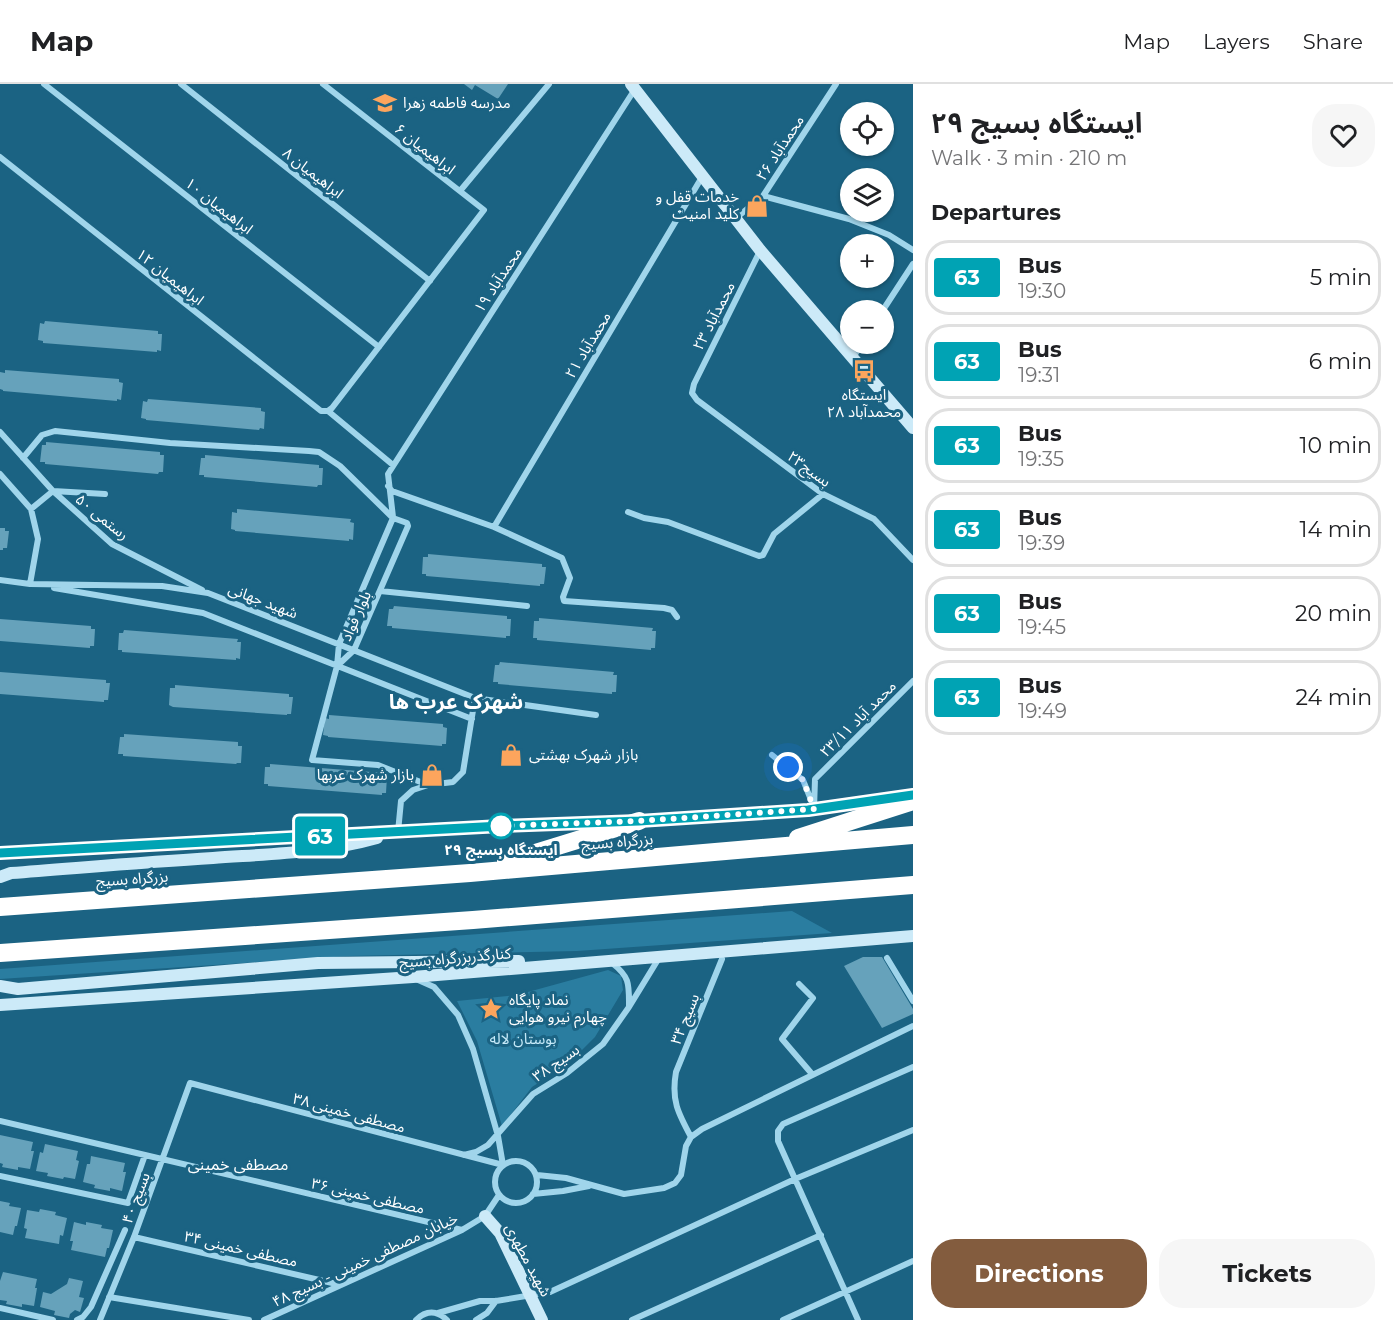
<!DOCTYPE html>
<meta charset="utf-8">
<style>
:root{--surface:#fff;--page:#f6f6f6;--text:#202124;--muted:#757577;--line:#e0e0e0;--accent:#835c3e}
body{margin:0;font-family:Montserrat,"Noto Sans Arabic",sans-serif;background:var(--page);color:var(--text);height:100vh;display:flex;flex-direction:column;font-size:22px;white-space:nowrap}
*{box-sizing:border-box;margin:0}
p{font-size:20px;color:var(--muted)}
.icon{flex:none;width:33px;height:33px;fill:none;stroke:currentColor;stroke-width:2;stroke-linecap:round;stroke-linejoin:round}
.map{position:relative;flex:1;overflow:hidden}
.panel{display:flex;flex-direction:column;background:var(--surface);width:480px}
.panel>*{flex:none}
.badge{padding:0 12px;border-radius:4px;font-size:21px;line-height:39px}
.controls{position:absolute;left:840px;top:18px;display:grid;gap:12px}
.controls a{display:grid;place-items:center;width:54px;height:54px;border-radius:50%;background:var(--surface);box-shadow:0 2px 4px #0004;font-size:30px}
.you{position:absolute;width:30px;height:30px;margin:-15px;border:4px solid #fff;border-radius:50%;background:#1a73e8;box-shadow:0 0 0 9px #1a73e833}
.map>.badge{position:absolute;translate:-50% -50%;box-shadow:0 0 0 3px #fff}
h2{padding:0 18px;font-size:22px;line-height:54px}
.round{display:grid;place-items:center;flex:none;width:63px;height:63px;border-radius:24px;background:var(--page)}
.summary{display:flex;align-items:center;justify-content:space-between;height:102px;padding:0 18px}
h1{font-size:28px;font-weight:700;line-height:45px}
.action{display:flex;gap:12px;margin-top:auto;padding:12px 18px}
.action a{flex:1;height:69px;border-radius:24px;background:var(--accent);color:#fff;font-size:24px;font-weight:700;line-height:69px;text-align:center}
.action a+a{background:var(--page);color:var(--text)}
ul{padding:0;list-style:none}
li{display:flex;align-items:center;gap:18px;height:75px;margin:0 12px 9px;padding:0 6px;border:3px solid var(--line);border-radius:24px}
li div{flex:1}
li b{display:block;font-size:22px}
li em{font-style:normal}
li .badge{min-width:66px;font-weight:700;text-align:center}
header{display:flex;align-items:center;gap:36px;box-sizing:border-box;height:84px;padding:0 30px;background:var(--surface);border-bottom:2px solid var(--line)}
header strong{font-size:28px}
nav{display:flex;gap:33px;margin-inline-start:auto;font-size:21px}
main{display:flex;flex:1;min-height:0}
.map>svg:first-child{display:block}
.green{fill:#2a7da0}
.building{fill:#66a2bb}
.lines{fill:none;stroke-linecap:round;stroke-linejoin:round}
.street{stroke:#a0d5eb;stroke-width:6}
.secondary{stroke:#cceaf8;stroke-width:12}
.highway{stroke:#fff;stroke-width:18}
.line-casing{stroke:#fff;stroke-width:14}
.line{stroke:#00a3b4;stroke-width:9}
.walk{stroke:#fff;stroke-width:6;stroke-dasharray:0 10.8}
.stop-dot{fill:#fff;stroke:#00a3b4;stroke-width:3}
.labels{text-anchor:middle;stroke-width:6;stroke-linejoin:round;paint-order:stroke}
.poi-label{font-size:15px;fill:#fff;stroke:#1b6383;text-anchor:start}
.street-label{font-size:15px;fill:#fff;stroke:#1b6383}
.stop-label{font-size:15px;font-weight:bold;fill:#fff;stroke:#1b6383}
.park-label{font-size:15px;fill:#c5e9f8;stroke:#1b6383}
.neighbourhood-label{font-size:16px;fill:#fff;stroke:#1b6383}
.district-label{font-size:21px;font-weight:bold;fill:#fff;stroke:#1b6383}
</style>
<header>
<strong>Map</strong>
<nav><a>Map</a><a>Layers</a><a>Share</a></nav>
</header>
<main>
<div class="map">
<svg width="913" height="1236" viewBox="0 0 913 1236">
<rect width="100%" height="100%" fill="#1b6383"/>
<!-- green -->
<path class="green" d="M 792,827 L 832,849 L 577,867 L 349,872 L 0,895 L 0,885 Z
M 608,886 L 621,892 L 623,906 L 595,953 L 570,978 L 532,1003 L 502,1042 L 477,957 L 457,917 L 517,911 Z"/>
<!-- building -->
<path class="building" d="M 464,0 L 508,0 L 498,15 L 475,1 L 472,6 Z
M 45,237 L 158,247 L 158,250 L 162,250 L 161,267 L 157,266 L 157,268 L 43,259 L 43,257 L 38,256 L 40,239 L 44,240 Z
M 5,286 L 119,295 L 119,298 L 123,299 L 121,316 L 117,315 L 117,317 L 3,307 L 3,306 L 0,305 L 0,288 L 5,289 Z
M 148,315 L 261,324 L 261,327 L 265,328 L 264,345 L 260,344 L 259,346 L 146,336 L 146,335 L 141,334 L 143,317 L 147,318 Z
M 46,358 L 160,368 L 160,371 L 164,371 L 163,388 L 159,388 L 158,390 L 45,380 L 45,378 L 40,378 L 42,361 L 46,361 Z
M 205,371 L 319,381 L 319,384 L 323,384 L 322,401 L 318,401 L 317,403 L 204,393 L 204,391 L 199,391 L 201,374 L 205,374 Z
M 237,425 L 351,435 L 350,438 L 354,439 L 353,456 L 349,455 L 349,457 L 235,447 L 235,446 L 231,445 L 232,428 L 237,429 Z
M 0,444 L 5,444 L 5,447 L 9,447 L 7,464 L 3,464 L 3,466 L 0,466 Z
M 428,470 L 542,480 L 542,483 L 546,483 L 544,500 L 540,500 L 540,502 L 426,492 L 426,490 L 422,490 L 423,473 L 428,473 Z
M 394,522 L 507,532 L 507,535 L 511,535 L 510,552 L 506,552 L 506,554 L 392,544 L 392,542 L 387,542 L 389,525 L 393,525 Z
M 539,534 L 653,544 L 652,547 L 656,547 L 655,564 L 651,564 L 651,566 L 537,556 L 537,554 L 533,554 L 534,537 L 539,537 Z
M 0,535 L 91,542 L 91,545 L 95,545 L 94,562 L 90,562 L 90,564 L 0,557 Z
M 124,546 L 238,555 L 237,558 L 241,558 L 240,575 L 236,574 L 236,576 L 122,568 L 122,566 L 118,566 L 119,549 L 123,549 Z
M 500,578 L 614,588 L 613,591 L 617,591 L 616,608 L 612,608 L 612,610 L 498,600 L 498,598 L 493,598 L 495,581 L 499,581 Z
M 0,588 L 106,596 L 106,599 L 110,599 L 108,616 L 104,616 L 104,618 L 0,610 Z
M 175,601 L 289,610 L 289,613 L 293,613 L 291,630 L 287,630 L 287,631 L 173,623 L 169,621 L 170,604 L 175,604 Z
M 329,631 L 443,640 L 443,643 L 447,644 L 446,660 L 442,660 L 442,662 L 328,653 L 328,652 L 323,651 L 325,634 L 329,635 Z
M 124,650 L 238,658 L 238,662 L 242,662 L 241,679 L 237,679 L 236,680 L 123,672 L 123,670 L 118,670 L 120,653 L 124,653 Z
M 270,680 L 384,689 L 383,692 L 387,692 L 386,709 L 382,709 L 382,711 L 268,702 L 268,700 L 264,700 L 265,683 L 270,683 Z
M 863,873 L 882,873 L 913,925 L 913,930 L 882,944 L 844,882 Z
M 0,1051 L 33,1058 L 31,1067 L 34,1067 L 30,1085 L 18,1083 L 18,1086 L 2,1083 L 3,1080 L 0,1079 Z
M 45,1060 L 78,1067 L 76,1076 L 79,1077 L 75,1095 L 64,1093 L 63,1095 L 47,1092 L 48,1089 L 36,1087 L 40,1068 L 43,1069 Z
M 91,1072 L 125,1079 L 123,1088 L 126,1088 L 122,1107 L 110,1104 L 110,1107 L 94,1104 L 95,1101 L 83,1098 L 87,1080 L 90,1080 Z
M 0,1117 L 10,1119 L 9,1122 L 21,1124 L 17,1142 L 15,1142 L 13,1151 L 0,1148 Z
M 40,1125 L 56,1128 L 55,1131 L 67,1134 L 63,1152 L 60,1151 L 59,1160 L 25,1154 L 27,1145 L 24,1144 L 27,1126 L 39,1128 Z
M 74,1138 L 86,1141 L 86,1138 L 102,1141 L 101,1144 L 113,1146 L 109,1164 L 107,1164 L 105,1173 L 71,1166 L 73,1157 L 70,1157 Z
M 3,1188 L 37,1195 L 35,1204 L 37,1204 L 34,1222 L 22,1220 L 22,1223 L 6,1220 L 7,1217 L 0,1216 L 0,1197 Z
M 69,1194 L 83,1197 L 79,1213 L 84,1214 L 80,1228 L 75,1226 L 70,1230 L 69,1234 L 54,1231 L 55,1227 L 40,1223 L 43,1208 L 51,1210 L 67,1200 Z"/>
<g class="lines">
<!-- street -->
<path class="street" d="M 44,0 L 379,263
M 181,0 L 430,197
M 323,0 L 484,126 L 332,324 L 328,327
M 0,73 L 321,327 L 328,327
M 460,107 L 549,0
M 763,112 L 849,135 L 889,151 L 913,166
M 736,134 L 763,112 L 836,0
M 760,167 L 694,300 L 692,309 L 697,316 L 823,410 L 874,435 L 913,476
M 883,226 L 913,180
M 853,273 L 862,260
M 328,327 L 393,381
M 0,348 L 53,407 L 112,460 L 202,506
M 23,374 L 42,351 L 55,347 L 170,359 L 309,367 L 319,368 L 340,382 L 393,434 L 407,439 L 408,442 L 354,566 L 337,582
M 0,390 L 31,425 L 38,455 L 30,500
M 388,402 L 392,407 L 494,443 L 562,474 L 570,494 L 563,513 L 564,517 L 664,524 L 672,526 L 677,533
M 31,425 L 53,407 L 105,410
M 628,428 L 644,434 L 668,438 L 759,472 L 763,471 L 774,450 L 823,410
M 393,433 L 388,390 L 635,5
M 393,434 L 339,560 L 337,582 L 312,676 L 378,681 L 428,701
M 494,443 L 702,93
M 0,496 L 30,500 L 162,502 L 208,509 L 475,614 L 596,631
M 54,504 L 203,529 L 472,635
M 380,507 L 527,522
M 772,671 L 803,696 L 813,721
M 814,725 L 815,695 L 913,597
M 398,748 L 401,717 L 413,706 L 428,701 L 453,698 L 463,688 L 475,614
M 887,874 L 913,917
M 612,879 C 630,893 629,900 629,922
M 799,900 L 813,914 L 782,955 L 812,990
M 0,1037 L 145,1071 L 128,1119 L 0,1092
M 691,1053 C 678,1029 671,1016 676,988 L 722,875
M 145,1071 L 462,1146
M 464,1071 L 476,1068 L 488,1061 L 533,1010 L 567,989 L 603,960 L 629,923 L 659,874
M495 1098a21 21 0 1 1 42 0a21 21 0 1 1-42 0Z
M 537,1091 L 566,1094 L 624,1110 L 664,1104 L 675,1099 L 681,1091 L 686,1062 L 691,1053 L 702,1045 L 913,942
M 533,1110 L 563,1107 L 589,1102
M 134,1153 L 341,1201
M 109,1213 L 249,1236
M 0,1224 L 53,1236
M 438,1229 L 480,1217 L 496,1217 L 550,1208 L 795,1095 L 913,1046
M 77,1236 L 83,1233 L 91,1223 L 125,1146
M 100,1236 L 134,1153 L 190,999 L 503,1081 L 498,1052 L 473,965 L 458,931 L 434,903 L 416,895
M 264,1236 L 462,1146 L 485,1132 L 499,1111
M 416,1236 C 426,1226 437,1226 447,1236
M 476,1236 L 487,1229 L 496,1217
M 632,1236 L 821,1151
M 783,1236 L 913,1177
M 858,1236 L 778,1057 L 778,1047 L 783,1040 L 913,983"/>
<!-- secondary -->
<path class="secondary" d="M 631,0 L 760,166 L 913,344
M 0,769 L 501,742 L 639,737 L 808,726 L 909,712
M 0,793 L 11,789 C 78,784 145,778 213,774 C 268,770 324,769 377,754
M 0,902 L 18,905 L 318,879 L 519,877
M 0,921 L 413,893 L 913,852
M 485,1132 L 500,1149 L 542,1236"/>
<!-- highway -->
<path class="highway" d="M 798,754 L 913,717
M 506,778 L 639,737
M 0,823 L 470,789 L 913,751
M 0,869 L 473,836 L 913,801"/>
</g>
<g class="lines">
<!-- line casing -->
<g class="line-casing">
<path id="line" d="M 0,769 L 501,742 L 639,737 L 808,726 L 913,711"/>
</g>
<!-- line -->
<use href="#line" class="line"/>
<!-- walk -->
<path class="walk" d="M 501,742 L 639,737 L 814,725 L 803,696 L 788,683"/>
</g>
<!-- icons -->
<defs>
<g id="school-bare" transform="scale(1.8)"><path d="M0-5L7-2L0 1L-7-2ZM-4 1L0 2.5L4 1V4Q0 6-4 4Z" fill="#fca55d" stroke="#1b6383" stroke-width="2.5" paint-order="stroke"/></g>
<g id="shop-bare" transform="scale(1.8)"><path d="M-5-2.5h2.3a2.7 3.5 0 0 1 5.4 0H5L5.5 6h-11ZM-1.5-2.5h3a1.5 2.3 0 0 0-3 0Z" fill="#fca55d" stroke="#1b6383" stroke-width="2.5" paint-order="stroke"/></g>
<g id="bus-bare" transform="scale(1.8)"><path d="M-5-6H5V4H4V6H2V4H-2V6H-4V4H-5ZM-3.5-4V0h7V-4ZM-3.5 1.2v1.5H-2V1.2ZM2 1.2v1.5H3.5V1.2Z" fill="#fca55d" stroke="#1b6383" stroke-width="2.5" paint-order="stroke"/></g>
<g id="sight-bare" transform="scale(1.8)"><path d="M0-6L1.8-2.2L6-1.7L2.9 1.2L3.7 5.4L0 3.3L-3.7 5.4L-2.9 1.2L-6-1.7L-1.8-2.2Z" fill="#fca55d" stroke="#1b6383" stroke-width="2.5" paint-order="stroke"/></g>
</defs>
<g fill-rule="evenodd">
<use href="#school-bare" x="385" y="19"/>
<use href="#shop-bare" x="757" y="122"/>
<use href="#bus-bare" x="864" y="287"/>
<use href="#shop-bare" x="511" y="671"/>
<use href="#shop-bare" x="432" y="691"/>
<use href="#sight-bare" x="491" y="925"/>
</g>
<!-- markers -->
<circle class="stop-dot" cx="501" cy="742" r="12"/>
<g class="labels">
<!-- poi labels -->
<g class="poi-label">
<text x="403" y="24">مدرسه فاطمه زهرا</text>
<text x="739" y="118" text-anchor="end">خدمات قفل و<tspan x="739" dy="17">کلید امنیت</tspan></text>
<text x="864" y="316" text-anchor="middle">ایستگاه<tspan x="864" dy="17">محمدآباد ۲۸</tspan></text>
<text x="529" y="676">بازار شهرک بهشتی</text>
<text x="414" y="696" text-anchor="end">بازار شهرک عربها</text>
<text x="509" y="921">نماد پایگاه<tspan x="509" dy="17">چهارم نیرو هوایی</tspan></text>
</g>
<!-- street labels -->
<g class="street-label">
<text transform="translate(780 64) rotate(-57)" y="5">محمدآباد ۲۶</text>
<text transform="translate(425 65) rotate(38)" y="5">ابراهیمیان ۶</text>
<text transform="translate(313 89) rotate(38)" y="5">ابراهیمیان ۸</text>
<text transform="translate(219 122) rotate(38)" y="5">ابراهیمیان ۱۰</text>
<text transform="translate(170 193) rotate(38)" y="5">ابراهیمیان ۱۲</text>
<text transform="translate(498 196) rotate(-57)" y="5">محمدآباد ۱۹</text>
<text transform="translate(714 232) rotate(-63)" y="5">محمدآباد ۲۳</text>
<text transform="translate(588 261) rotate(-59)" y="5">محمدآباد ۲۱</text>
<text transform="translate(809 385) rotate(36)" y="5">بسیج۲۳</text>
<text transform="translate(102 433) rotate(39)" y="5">رستمی ۵۰</text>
<text transform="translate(263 517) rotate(21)" y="5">شهید جهانی</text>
<text transform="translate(356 532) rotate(-66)" y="5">بلوار فواد</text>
<text transform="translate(858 635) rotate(-45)" y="5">محمد آباد ۲۳/۱۱</text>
<text transform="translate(617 758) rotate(-5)" y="5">بزرگراه بسیج</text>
<text transform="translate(132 795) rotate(-4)" y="5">بزرگراه بسیج</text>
<text transform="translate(455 874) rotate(-5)" y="5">کنارگذربزرگراه بسیج</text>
<text transform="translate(685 935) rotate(-68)" y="5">بسیج ۳۴</text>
<text transform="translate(556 979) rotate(-35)" y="5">بسیج ۳۸</text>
<text transform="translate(349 1029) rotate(15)" y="5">مصطفی خمینی ۳۸</text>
<text transform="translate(368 1112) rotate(13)" y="5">مصطفی خمینی ۳۶</text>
<text transform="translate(136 1114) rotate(-69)" y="5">بسیج ۴۰</text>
<text transform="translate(241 1165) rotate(13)" y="5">مصطفی خمینی ۳۴</text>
<text transform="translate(365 1176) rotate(-25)" y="5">خیابان مصطفی خمینی - بسیج ۴۸</text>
<text transform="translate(528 1176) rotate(62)" y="5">شهید مطهری</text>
</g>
<!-- stop labels -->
<g class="stop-label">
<text x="501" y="771">ایستگاه بسیج ۲۹</text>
</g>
<!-- park labels -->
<g class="park-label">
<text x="523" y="960">بوستان لاله</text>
</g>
<!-- neighbourhood labels -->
<g class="neighbourhood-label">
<text x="238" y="1086">مصطفی خمینی</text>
</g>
<!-- district labels -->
<g class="district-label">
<text x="456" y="625">شهرک عرب ها</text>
</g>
</g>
</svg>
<div class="controls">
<a><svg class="icon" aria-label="locate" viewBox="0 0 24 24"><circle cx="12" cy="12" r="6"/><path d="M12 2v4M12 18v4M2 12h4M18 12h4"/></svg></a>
<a><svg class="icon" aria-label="layers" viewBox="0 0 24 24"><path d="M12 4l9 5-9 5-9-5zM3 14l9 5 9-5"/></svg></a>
<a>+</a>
<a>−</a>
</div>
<div class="you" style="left:788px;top:683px"></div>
<b class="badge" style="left:320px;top:752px;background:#00a3b4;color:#fff">63</b>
</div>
<section class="panel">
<div class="summary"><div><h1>ایستگاه بسیج ۲۹</h1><p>Walk · 3 min · 210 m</p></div><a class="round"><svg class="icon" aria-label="heart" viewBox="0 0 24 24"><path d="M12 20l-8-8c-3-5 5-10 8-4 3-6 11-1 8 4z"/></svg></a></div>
<h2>Departures</h2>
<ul>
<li><span class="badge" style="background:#00a3b4;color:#fff">63</span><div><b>Bus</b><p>19:30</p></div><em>5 min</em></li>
<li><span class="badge" style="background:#00a3b4;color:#fff">63</span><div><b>Bus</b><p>19:31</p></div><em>6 min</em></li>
<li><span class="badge" style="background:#00a3b4;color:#fff">63</span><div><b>Bus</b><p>19:35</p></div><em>10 min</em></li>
<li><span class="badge" style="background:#00a3b4;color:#fff">63</span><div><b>Bus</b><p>19:39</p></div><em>14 min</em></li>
<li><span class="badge" style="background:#00a3b4;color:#fff">63</span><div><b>Bus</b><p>19:45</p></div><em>20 min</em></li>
<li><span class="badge" style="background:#00a3b4;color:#fff">63</span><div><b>Bus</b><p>19:49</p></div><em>24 min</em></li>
</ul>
<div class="action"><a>Directions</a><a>Tickets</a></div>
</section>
</main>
